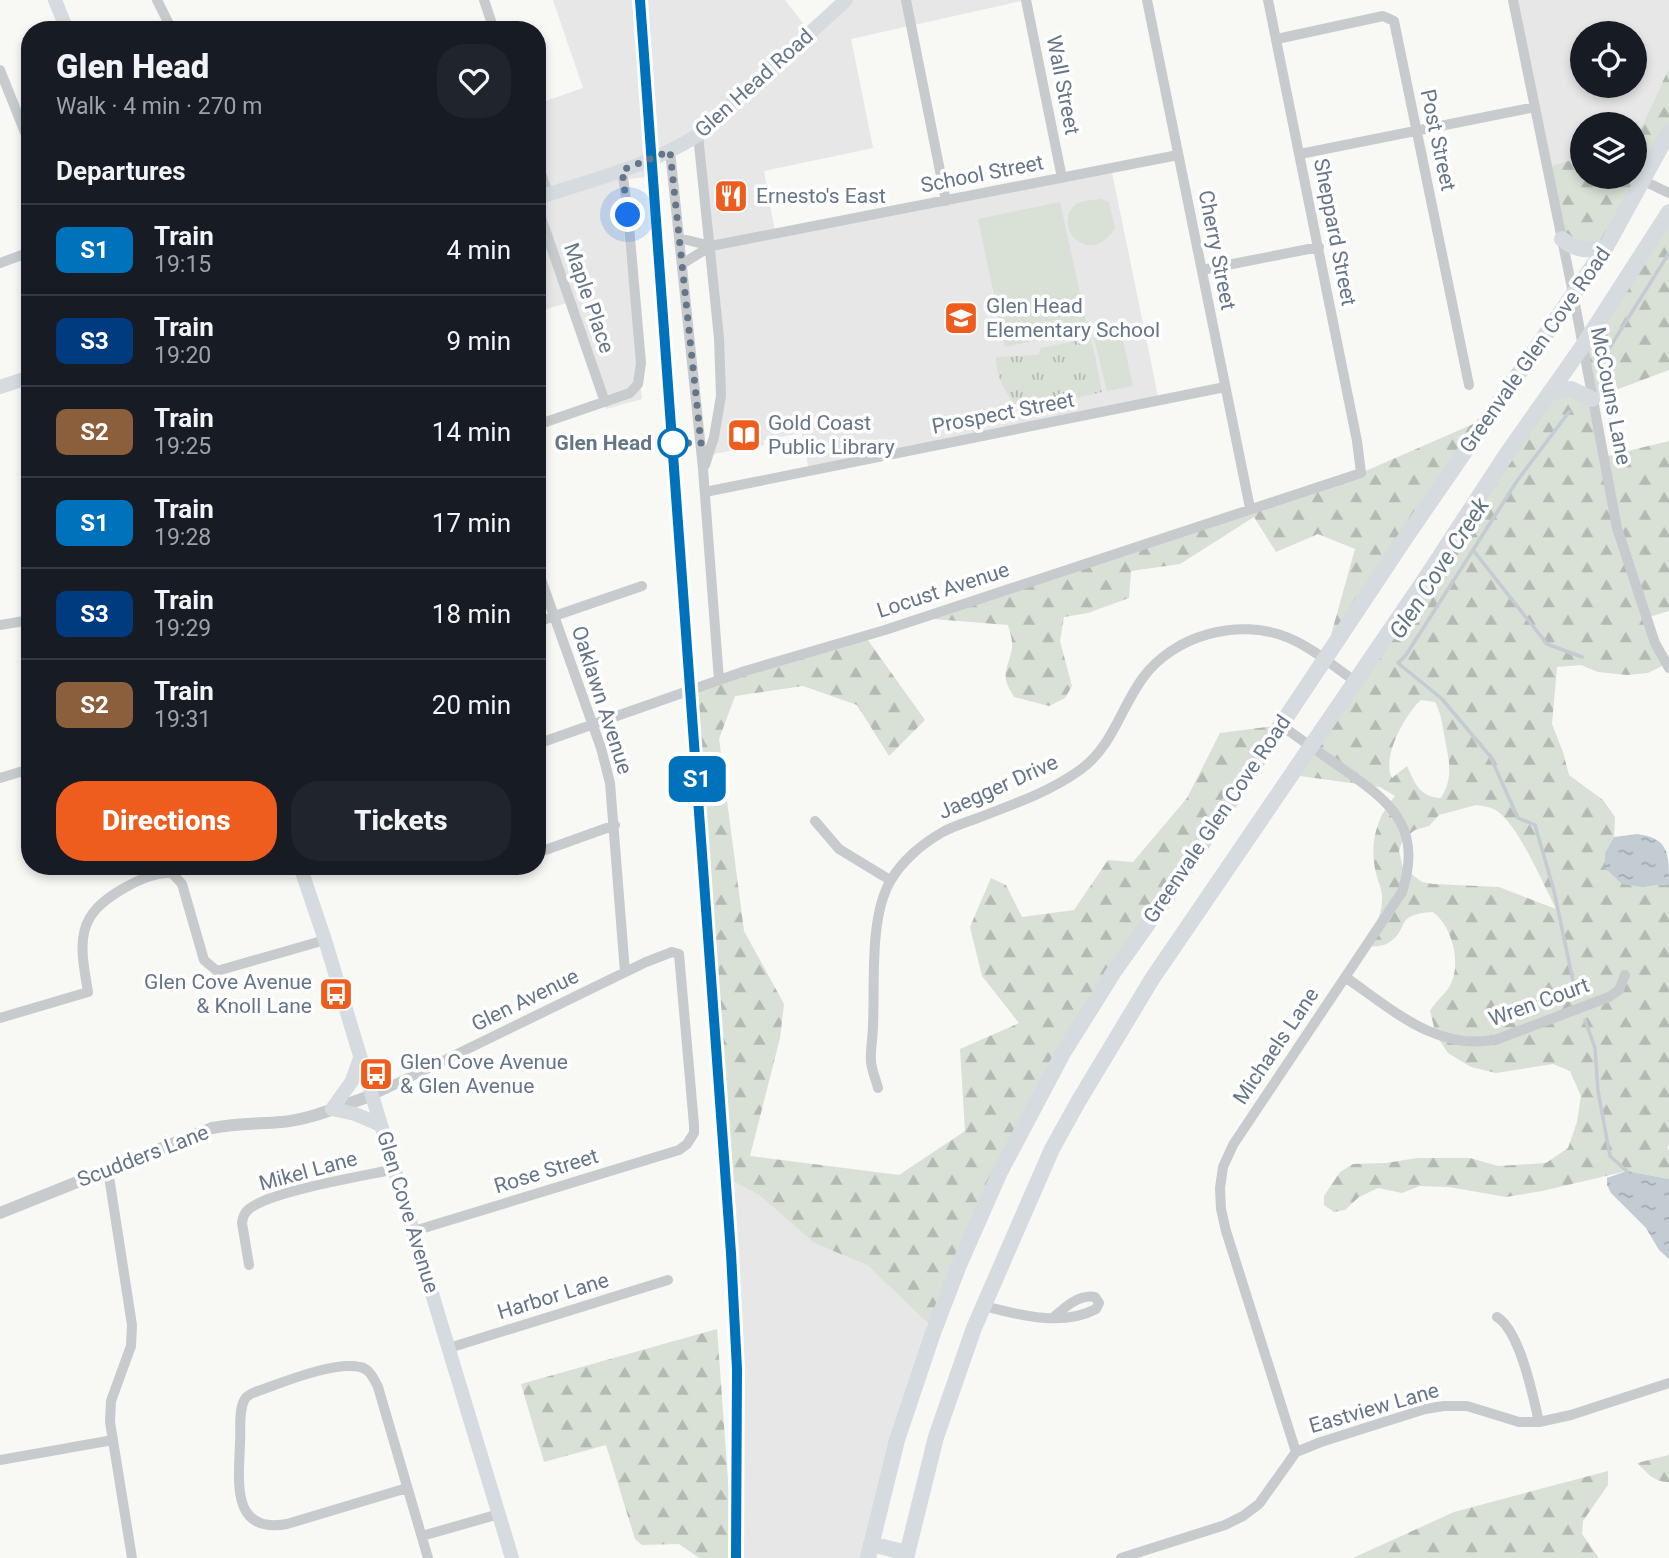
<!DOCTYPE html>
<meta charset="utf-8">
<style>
:root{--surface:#171b24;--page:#20242c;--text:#f1f3f6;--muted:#9ea1a6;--line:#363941;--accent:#ef5d1e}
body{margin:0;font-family:Roboto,sans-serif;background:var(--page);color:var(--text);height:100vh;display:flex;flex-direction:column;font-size:26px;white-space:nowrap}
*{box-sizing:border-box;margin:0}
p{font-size:23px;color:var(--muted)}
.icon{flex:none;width:38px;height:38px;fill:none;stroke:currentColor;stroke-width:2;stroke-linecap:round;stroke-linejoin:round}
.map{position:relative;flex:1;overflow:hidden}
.drawer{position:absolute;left:21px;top:21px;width:525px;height:854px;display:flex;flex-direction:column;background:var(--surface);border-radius:28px;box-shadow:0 4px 10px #0003}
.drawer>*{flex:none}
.badge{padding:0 14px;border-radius:10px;font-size:24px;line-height:46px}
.fabs{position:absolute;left:1570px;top:21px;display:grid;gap:14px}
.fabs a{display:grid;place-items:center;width:77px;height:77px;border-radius:50%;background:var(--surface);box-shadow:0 4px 10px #0003;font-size:35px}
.you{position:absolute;width:35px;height:35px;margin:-18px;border:5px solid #fff;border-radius:50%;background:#1a73e8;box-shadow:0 0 0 10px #1a73e833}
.map>.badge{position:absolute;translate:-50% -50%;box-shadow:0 0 0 4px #fff}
h2{padding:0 35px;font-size:26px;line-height:63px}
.round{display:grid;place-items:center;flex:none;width:74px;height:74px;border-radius:28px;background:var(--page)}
.head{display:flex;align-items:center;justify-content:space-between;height:119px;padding:0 35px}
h1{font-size:33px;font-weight:800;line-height:52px}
.button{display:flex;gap:14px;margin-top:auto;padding:14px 35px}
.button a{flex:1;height:80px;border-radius:28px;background:var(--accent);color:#fff;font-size:28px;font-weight:800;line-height:80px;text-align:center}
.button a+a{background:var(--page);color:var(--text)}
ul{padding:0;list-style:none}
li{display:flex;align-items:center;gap:21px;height:91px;padding:0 35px;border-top:2px solid var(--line)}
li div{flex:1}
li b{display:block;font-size:26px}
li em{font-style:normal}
li .badge{min-width:77px;font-weight:700;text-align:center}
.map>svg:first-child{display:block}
.built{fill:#e6e7e6;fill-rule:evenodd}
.grass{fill:#d9e0d5}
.forest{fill:url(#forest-firs);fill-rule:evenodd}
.park{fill:url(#park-tufts)}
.water{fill:url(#water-ripples)}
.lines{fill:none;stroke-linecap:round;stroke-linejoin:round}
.stream{stroke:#c2ccd2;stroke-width:3.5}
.minor{stroke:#c7cbce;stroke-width:10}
.tertiary{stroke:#c7cbce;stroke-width:12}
.secondary{stroke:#d6dbe0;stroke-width:14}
.primary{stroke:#d6dbe0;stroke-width:16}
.rail-casing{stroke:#a7adb3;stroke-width:6}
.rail{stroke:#fff;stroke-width:3.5;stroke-dasharray:10;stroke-linecap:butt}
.line-casing{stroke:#fff;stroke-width:16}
.line{stroke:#0072bc;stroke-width:10}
.walk{stroke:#657688;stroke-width:7;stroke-dasharray:0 12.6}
.stop-dot{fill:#fff;stroke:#0072bc;stroke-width:3.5}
.labels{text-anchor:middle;stroke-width:7;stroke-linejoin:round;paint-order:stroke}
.street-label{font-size:21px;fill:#657688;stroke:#fff}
.poi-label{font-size:21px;fill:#657688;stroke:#fff;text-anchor:start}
.stop-label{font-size:21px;font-weight:bold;fill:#657688;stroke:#fff;text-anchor:end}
.water-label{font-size:23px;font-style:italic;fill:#607783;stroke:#fff}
</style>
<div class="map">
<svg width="1669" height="1558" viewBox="0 0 1669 1558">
<defs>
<pattern id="forest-firs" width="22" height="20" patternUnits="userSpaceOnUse" patternTransform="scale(1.75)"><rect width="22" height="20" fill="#d9e0d5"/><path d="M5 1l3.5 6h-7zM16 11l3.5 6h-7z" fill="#b4bab3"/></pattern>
<pattern id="park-tufts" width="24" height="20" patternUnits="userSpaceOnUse" patternTransform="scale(1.75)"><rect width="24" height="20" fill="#d9e0d5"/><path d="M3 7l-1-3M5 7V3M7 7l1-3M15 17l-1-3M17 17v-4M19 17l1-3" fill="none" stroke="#b4bab3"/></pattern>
<pattern id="water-ripples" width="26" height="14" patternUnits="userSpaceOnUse" patternTransform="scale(1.75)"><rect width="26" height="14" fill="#c2ccd2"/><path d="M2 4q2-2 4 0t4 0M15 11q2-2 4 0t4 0" fill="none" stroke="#a1aab0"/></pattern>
</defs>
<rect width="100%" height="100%" fill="#f8f8f5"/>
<!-- built -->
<path class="built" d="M 553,0 L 634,0 L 647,177 L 618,180 L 642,399 L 606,409 L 573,301 L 537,312 L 537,104 L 583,88 Z
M 640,0 L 785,0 L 810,32 L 846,0 L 1026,0 L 851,39 L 873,148 L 764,171 L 775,232 L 1111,168 L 1159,401 L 809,471 L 802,433 L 764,440 L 764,445 L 708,455 L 721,396 L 698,136 L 652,159 Z
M 1513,0 L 1669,0 L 1669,68 L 1635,141 L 1634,124 L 1582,124 L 1582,157 L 1547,167 ZM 1582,33 L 1634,33 L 1634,86 L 1582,86 Z
M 725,1177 L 759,1195 L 814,1243 L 867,1265 L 934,1329 L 868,1558 L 736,1558 L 737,1369 Z"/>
<!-- grass -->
<path class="grass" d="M 1101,199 L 1109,202 L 1115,228 C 1089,269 1053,227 1074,206 C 1080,200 1094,200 1101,199 Z
M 1060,202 L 1088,330 L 1005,347 L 978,219 Z
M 1121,332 L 1133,386 L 1107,391 L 1094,338 Z"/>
<!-- forest -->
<path class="forest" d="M 1669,68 L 1669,132 L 1606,247 L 1562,242 L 1547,167 L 1582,157 L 1582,177 L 1634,177 L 1635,141 Z
M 1669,214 L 1669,370 L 1592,399 L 1603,457 L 1669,441 L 1669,611 L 1646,618 L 1666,664 L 1648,673 L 1627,675 L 1598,672 L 1581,665 L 1557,667 L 1552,724 L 1563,752 L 1569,775 L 1603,800 L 1615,817 L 1614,837 L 1605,853 L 1642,887 L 1669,884 L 1669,1144 L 1667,1148 L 1669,1150 L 1669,1179 L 1627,1171 L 1542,1191 L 1506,1197 L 1449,1187 L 1420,1186 L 1402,1193 L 1378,1188 L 1359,1197 L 1345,1210 L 1334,1212 L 1324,1205 L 1324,1196 L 1340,1172 L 1353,1164 L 1386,1163 L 1417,1158 L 1470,1158 L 1498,1166 L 1546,1163 L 1568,1148 L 1577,1122 L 1581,1096 L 1570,1071 L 1553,1064 L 1496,1073 L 1471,1067 L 1448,1053 L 1436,1035 L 1430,1011 C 1435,1002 1442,997 1448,989 C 1463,967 1453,927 1433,912 C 1392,914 1411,930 1388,943 C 1382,947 1373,946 1365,947 C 1372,933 1382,916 1382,900 C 1383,890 1378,883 1376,873 C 1369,845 1376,817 1395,796 L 1380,787 L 1293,775 L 1550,392 L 1591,398 L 1582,347 ZM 1421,700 L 1435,702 C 1441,713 1442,722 1444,734 C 1448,757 1455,776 1441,798 C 1419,797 1415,783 1407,766 L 1392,778 C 1381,758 1405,714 1421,700 ZM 1476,805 C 1484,806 1491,807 1497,811 C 1519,826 1543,884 1556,909 L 1499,887 L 1433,884 L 1422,882 L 1403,868 L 1399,851 L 1403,839 L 1415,830 L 1429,826 L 1439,815 Z
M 1487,418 L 1324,660 L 1355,549 L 1318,534 L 1276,552 L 1254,517 L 1180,564 L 1131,571 L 1129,598 L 1088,613 L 1064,617 L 1060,641 L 1072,686 L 1065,698 L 1049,706 L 1014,697 C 999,673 1008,671 1012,648 C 1013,641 1010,632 1008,625 L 921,618 L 1361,473 Z
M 865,636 L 925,720 L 889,756 L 857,705 L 803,686 L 735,696 L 719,739 L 744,931 L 784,1004 L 780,1038 L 750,1156 L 899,1175 L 965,1131 L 960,1049 L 1019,1023 L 982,976 L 970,927 L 991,878 L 1006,885 L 1022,917 L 1074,910 L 1108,860 L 1133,862 L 1187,798 L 1220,733 L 1281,725 L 1063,1053 L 934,1329 L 867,1265 L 814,1243 L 759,1195 L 725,1177 L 690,690 Z
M 717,1329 L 730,1508 L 729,1558 L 699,1558 L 679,1544 L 642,1545 L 635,1539 L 606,1445 L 544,1462 L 521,1384 Z
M 1669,1455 L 1669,1482 C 1655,1483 1646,1472 1637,1463 Z
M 1608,1471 L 1608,1485 L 1583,1521 L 1582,1534 L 1599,1558 L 1353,1558 L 1454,1512 Z"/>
<!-- park -->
<path class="park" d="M 1091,338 L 1102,392 L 1018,411 C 1006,389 997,383 996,357 L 1038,355 L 1041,348 Z"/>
<!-- water -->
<path class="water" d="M 1637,834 C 1669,838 1669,853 1669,884 L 1642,887 L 1622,884 L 1605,868 L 1605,853 L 1614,837 Z
M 1627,1171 L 1669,1179 L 1669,1259 L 1659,1250 L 1646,1228 L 1611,1193 L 1607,1185 L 1607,1178 Z"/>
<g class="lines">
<!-- stream -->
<path class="stream" d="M 1600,363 L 1669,253
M 1569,412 L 1517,481 L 1406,655 L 1398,663 L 1442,699 L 1490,756 L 1518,818 L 1535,825 L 1554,891 L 1576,995
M 1473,550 L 1547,644 L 1582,657
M 1585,1020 L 1595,1048 L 1598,1091 L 1610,1156 L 1628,1172"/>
<!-- minor -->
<path class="minor" d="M 157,0 L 172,30
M 484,0 L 494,30
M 906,0 L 946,201
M 1026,0 L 1062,178
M 1147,0 L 1250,508
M 1513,0 L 1573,293 L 1617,528 L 1655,643 L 1669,668
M 336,29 L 337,30
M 1277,39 L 1383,16 L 1394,21 L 1469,385
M 0,70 L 30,145
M 698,135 L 719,338 L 721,396 L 714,437 L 705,465
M 670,151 L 703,469 L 719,680
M 1300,154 L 1535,107
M 537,161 L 548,194
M 1644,181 L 1669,193
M 537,206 L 605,402
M 679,238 L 711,246 L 1178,155
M 0,263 L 30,252
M 682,264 L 711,246
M 1202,270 L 1319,247
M 537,425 L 630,393 L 638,384 L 641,363 L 628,215 L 622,170
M 705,492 L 1225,387
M 537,568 L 601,748 L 610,783 L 625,972
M 537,622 L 642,586
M 0,625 L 30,620
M 1281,725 C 1301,740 1322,754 1343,769 C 1392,803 1423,828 1402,892 L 1233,1145 L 1223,1167 L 1220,1188 L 1221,1209 L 1226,1231 L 1296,1452
M 537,744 L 745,671 L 885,630 L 1361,473 L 1357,441 L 1268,0
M 0,778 L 30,769
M 815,821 L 839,849 L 890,880
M 537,853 L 615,825
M 1345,977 C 1392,1009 1438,1053 1498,1039 L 1609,997 L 1619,990 L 1625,975
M 0,1018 L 88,992 C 79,940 75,915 126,887 C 140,879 156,872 172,873 L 182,884 L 204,960 L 217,971 L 325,940
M 878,1088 C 876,1080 872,1071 871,1062 C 870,1051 873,1037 873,1025 C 875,984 869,916 891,880 C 902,861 922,844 941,833 C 951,827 964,823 975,819 C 1011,805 1048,793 1080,770 C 1112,747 1120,710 1142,679 C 1173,635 1239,617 1289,638 C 1313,648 1334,667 1355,681
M 371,1096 L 646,962 L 672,952 L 679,954 L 694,1125 L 694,1133 L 687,1144 L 679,1150 L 414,1231
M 108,1170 L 132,1325 L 131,1346 L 111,1401 L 110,1422 L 132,1558
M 249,1265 L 242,1223 C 243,1217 244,1213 249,1209 C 271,1191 364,1176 395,1169
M 984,1306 C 1019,1315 1062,1327 1096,1309 L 1099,1303 L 1095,1297 C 1079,1294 1065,1307 1054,1317
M 1497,1317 C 1520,1331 1533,1396 1539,1422
M 449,1348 L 668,1280
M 0,1460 L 113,1440
M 407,1488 L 287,1524 C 230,1534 239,1480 240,1443 C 241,1430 238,1410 245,1399 C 248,1394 253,1393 258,1391 C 284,1382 334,1361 360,1367 C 370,1369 374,1379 378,1387 L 428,1558
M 422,1536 L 499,1514
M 1121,1558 L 1225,1525 L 1243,1516 L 1259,1504 L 1296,1452 L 1321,1442 L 1425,1409 L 1444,1406 L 1467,1406 L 1519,1422 L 1539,1422 L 1571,1415 L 1669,1383"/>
<!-- tertiary -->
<path class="tertiary" d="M 0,1213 L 212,1128 C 238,1123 257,1124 282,1122 C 313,1119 342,1105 371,1096"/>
<!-- secondary -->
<path class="secondary" d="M 55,0 L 67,30
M 537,198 C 591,180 650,166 698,135 L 846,0
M 0,387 L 30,377
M 300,866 L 325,940 L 512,1558
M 360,1058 L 352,1081 L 332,1109 L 355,1114 L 381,1125"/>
<!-- primary -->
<path class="primary" d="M 1562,239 C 1576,251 1589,251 1606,247
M 1550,392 L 1571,389 L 1592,399
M 871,1544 L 907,1553
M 868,1558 L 897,1440 L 933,1333 L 959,1265 L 1000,1172 L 1063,1053 L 1115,970 L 1164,901 L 1406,537 L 1606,247 L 1669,132
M 906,1558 L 936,1437 L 974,1328 L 1052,1149 L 1078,1102 L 1152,979 L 1423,582 L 1508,452 L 1582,347 L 1669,212"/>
<!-- rail casing -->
<g class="rail-casing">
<path id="rail" d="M 640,0 L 731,1253 L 737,1369 L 736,1558"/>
</g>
<!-- rail -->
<use href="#rail" class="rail"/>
</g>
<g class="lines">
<!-- line casing -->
<g class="line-casing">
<path id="line" d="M 640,0 L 731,1253 L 737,1369 L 736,1558"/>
</g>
<!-- line -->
<use href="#line" class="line"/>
<!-- walk -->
<path class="walk" d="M 628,215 L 622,170 L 670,151 L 701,443 L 673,443"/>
</g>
<!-- icons -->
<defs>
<g id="restaurant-square" transform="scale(1.75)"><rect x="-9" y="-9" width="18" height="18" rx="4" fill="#ef5d1e" stroke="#fff"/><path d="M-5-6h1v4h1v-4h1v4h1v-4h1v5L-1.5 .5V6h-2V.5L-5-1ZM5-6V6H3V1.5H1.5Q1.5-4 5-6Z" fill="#fff"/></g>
<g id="school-square" transform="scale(1.75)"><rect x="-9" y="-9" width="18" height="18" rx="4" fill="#ef5d1e" stroke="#fff"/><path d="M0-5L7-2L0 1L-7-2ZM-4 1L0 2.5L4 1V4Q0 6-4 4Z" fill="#fff"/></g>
<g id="library-square" transform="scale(1.75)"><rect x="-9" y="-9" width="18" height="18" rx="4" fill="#ef5d1e" stroke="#fff"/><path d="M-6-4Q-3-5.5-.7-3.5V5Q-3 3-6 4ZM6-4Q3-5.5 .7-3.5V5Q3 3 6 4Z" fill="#fff"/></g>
<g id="bus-square" transform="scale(1.75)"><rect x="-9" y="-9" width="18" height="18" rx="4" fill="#ef5d1e" stroke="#fff"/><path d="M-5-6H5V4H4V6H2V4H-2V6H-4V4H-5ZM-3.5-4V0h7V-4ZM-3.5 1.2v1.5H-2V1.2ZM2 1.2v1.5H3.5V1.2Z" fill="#fff"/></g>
</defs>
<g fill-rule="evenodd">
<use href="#restaurant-square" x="731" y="196"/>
<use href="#school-square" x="961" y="318"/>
<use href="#library-square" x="744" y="435"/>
<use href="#bus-square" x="336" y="994"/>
<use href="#bus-square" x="376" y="1074"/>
</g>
<!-- markers -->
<circle class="stop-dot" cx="673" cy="443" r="14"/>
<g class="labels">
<!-- street labels -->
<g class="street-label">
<text transform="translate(754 83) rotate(-42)" y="7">Glen Head Road</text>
<text transform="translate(1063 85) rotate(79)" y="7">Wall Street</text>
<text transform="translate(1438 140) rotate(78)" y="7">Post Street</text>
<text transform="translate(982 174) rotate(-11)" y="7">School Street</text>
<text transform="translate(1335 232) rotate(79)" y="7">Sheppard Street</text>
<text transform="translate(1217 250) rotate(79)" y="7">Cherry Street</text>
<text transform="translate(589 298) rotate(71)" y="7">Maple Place</text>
<text transform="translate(1535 350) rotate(-55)" y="7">Greenvale Glen Cove Road</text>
<text transform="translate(1611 396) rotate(79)" y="7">McCouns Lane</text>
<text transform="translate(1003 413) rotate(-11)" y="7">Prospect Street</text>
<text transform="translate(943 590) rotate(-18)" y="7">Locust Avenue</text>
<text transform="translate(602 700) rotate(72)" y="7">Oaklawn Avenue</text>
<text transform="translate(998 787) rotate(-24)" y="7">Jaegger Drive</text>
<text transform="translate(1217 819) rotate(-56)" y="7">Greenvale Glen Cove Road</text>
<text transform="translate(525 1000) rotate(-26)" y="7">Glen Avenue</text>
<text transform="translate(1539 1002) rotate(-20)" y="7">Wren Court</text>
<text transform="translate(1276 1046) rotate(-56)" y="7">Michaels Lane</text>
<text transform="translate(143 1156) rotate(-21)" y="7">Scudders Lane</text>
<text transform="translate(308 1171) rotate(-15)" y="7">Mikel Lane</text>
<text transform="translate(546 1171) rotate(-17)" y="7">Rose Street</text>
<text transform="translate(408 1212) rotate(73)" y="7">Glen Cove Avenue</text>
<text transform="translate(553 1296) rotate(-17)" y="7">Harbor Lane</text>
<text transform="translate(1374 1408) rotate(-16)" y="7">Eastview Lane</text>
</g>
<!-- poi labels -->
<g class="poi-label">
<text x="756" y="203">Ernesto's East</text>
<text x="986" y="313">Glen Head<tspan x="986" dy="24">Elementary School</tspan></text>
<text x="768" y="430">Gold Coast<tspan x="768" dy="24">Public Library</tspan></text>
<text x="312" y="989" text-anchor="end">Glen Cove Avenue<tspan x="312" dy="24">&amp; Knoll Lane</tspan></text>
<text x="400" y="1069">Glen Cove Avenue<tspan x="400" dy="24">&amp; Glen Avenue</tspan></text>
</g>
<!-- stop labels -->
<g class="stop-label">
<text x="652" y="450">Glen Head</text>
</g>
<!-- water labels -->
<g class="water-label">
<text transform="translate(1439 568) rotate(-57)" y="8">Glen Cove Creek</text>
</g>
</g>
</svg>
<div class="fabs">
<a><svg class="icon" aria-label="locate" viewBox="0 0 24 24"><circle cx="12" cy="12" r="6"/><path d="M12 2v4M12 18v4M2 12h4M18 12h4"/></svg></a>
<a><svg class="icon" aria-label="layers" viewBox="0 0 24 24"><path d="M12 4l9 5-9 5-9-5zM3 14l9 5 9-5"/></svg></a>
</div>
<div class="you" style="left:628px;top:215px"></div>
<b class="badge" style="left:697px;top:779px;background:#0072bc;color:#fff">S1</b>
<section class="drawer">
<div class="head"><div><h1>Glen Head</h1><p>Walk · 4 min · 270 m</p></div><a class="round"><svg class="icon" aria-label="heart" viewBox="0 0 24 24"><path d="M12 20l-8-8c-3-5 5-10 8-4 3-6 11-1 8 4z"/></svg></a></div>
<h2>Departures</h2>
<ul>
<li><span class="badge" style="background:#0072bc;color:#fff">S1</span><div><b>Train</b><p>19:15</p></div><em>4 min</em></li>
<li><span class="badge" style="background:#003b80;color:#fff">S3</span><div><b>Train</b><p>19:20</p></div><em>9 min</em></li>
<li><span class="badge" style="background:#8b5e3c;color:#fff">S2</span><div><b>Train</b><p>19:25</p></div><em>14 min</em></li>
<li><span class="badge" style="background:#0072bc;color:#fff">S1</span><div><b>Train</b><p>19:28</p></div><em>17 min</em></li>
<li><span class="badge" style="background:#003b80;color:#fff">S3</span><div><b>Train</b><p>19:29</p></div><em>18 min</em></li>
<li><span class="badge" style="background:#8b5e3c;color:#fff">S2</span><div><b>Train</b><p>19:31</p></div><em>20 min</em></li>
</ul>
<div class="button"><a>Directions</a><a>Tickets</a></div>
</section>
</div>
